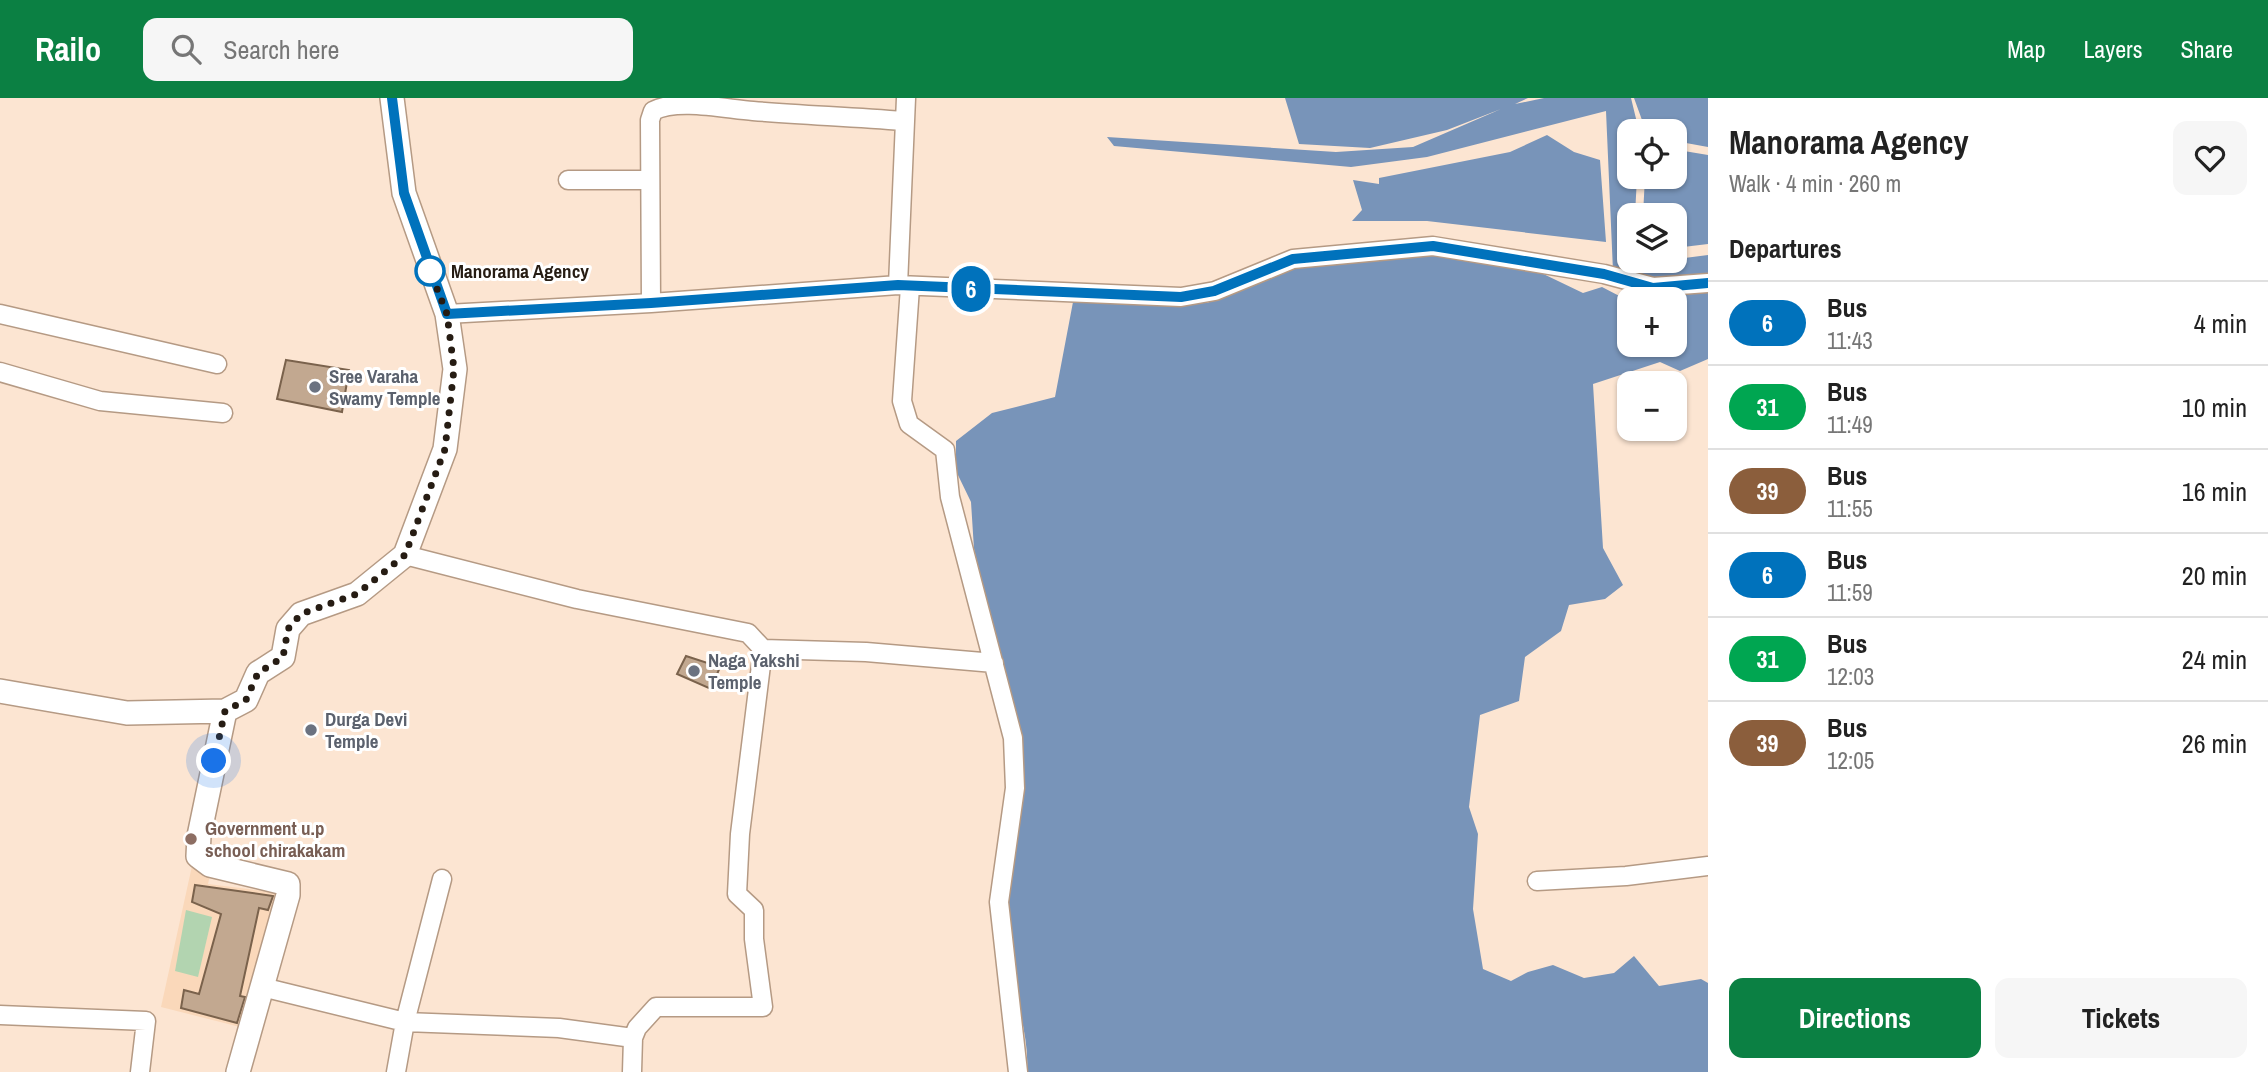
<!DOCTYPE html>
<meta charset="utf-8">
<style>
:root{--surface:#fff;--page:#f6f6f6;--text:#222;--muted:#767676;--line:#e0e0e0;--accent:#0b8043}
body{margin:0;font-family:"Archivo Narrow",sans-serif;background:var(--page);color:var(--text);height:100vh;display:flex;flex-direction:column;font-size:26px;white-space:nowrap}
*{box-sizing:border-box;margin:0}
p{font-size:23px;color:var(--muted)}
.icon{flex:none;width:38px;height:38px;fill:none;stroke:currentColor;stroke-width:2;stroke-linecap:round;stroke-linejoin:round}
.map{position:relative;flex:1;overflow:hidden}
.panel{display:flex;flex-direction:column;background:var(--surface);width:560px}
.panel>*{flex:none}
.badge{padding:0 14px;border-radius:23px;font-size:24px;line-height:46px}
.fabs{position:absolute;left:1617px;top:21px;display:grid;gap:14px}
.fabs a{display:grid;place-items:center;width:70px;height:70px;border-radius:14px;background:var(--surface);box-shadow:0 2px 5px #0004;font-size:35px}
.you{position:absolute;width:35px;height:35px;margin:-18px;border:5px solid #fff;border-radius:50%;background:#1a73e8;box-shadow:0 0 0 10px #1a73e833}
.map>.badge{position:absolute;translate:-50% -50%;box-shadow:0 0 0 4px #fff}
h2{padding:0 21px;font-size:26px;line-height:63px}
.round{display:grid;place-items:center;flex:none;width:74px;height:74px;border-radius:14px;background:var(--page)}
.summary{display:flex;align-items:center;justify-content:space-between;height:119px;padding:0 21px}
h1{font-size:33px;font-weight:700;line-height:52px}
.primary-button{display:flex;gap:14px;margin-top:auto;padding:14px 21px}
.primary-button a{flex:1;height:80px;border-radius:14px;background:var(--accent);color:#fff;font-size:28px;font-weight:700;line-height:80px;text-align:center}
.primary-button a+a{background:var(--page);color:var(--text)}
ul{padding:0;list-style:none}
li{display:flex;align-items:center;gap:21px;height:84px;padding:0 21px;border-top:2px solid var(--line)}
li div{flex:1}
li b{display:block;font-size:26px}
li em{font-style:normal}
li .badge{min-width:77px;font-weight:700;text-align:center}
header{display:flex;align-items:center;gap:42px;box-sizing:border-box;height:98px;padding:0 35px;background:var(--accent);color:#fff}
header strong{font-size:33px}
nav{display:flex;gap:38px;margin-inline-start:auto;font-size:24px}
.search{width:490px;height:63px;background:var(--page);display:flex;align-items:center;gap:18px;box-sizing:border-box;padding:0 24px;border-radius:14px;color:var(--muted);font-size:26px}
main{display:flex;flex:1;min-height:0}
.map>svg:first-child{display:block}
.built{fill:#fad8ba}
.green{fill:#b2d4b0}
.water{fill:#7894b9}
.building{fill:#c2a890;stroke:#7a624c;stroke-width:2}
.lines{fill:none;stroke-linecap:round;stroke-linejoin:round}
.minor-casing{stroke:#b59a84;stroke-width:21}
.tertiary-casing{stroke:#b59a84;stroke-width:26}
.minor{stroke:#fff;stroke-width:18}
.tertiary{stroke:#fff;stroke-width:23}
.line-casing{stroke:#fff;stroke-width:16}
.line{stroke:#0072bc;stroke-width:10}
.walk{stroke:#261c13;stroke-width:7;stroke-dasharray:0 12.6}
.stop-dot{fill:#fff;stroke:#0072bc;stroke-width:3.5}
.worship-dot{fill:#6b7280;stroke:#fff;stroke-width:2.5}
.education-dot{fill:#8d6e63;stroke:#fff;stroke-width:2.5}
.labels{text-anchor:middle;stroke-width:6;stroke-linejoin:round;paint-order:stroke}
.stop-label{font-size:19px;font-weight:bold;fill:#261c13;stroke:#fff;text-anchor:start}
.worship-label{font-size:19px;font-weight:bold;fill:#5b616d;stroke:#fff;text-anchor:start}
.education-label{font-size:19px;font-weight:bold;fill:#785e54;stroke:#fff;text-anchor:start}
</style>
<header>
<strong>Railo</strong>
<div class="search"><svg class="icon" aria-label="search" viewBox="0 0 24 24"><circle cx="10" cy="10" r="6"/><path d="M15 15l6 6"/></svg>Search here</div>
<nav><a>Map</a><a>Layers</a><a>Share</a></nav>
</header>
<main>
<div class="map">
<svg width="1708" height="974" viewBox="0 0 1708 974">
<rect width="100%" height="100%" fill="#fce5d2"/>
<!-- built -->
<path class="built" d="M 192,768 L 211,773 L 208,786 L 281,795 L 248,931 L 161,909 Z"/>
<!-- green -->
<path class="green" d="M 186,812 L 212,819 L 198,879 L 175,873 Z"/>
<!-- water -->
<path class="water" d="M 1285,0 L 1528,0 L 1515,6 L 1544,0 L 1631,0 L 1639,33 L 1629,33 L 1629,79 L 1637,79 L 1635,117 L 1629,117 L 1629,163 L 1636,163 L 1638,166 L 1708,157 L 1708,177 L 1653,185 L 1613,173 L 1606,13 L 1427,59 L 1351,69 L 1114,48 L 1107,39 L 1336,54 L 1413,49 L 1501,11 L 1447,32 L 1370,50 L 1299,46 Z
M 1634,0 L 1708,0 L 1708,49 L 1675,43 L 1675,33 L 1646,33 Z
M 1547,37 L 1574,54 L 1600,62 L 1606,144 L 1427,123 L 1352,123 L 1362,112 L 1353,82 L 1379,86 L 1379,80 L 1510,54 Z
M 1684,53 L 1708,57 L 1708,146 L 1675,150 L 1675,117 L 1643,117 L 1645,79 L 1675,79 L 1675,56 L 1680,58 Z
M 1439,151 L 1533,171 L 1583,195 L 1602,189 L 1629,203 L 1629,247 L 1675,247 L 1675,201 L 1666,201 L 1686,189 L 1708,188 L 1708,261 L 1680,273 L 1660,264 L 1593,286 L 1603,450 L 1623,487 L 1605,501 L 1569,507 L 1561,533 L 1525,559 L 1519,603 L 1480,617 L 1469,709 L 1478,736 L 1473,811 L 1483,871 L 1511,883 L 1528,874 L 1553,867 L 1584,880 L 1614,875 L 1634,858 L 1659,888 L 1701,881 L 1708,885 L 1708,974 L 1027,974 C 1030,932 1010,889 1007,848 C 1001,769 1041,686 1013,610 L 974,451 L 971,404 L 956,373 L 956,343 L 992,315 L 1055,299 L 1073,204 L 1207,205 L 1303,163 Z"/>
<!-- building -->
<path class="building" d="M 286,262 L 349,272 L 342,314 L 277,301 Z
M 686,558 L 720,569 L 711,591 L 677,576 Z
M 195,787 L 273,798 L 268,812 L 259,810 L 240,898 L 245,899 L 237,925 L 181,910 L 184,892 L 199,896 L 221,816 L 192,804 Z"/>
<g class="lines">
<!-- minor casing -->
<g class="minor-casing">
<path id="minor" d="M 568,82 L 650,82
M 898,187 L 906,0
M 910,189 L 902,303 L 909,326 L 945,352 L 950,399 L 1013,640 L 1015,690 L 999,804 L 1018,974
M 651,205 L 650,22 L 653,13 C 677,0 726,11 753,13 C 803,17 853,19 903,23
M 0,216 L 217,266
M 447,216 L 651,205 L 898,187 L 1181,199 L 1215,193 L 1293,161 L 1433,148 L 1604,176 L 1653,189 L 1708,185
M 0,274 L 100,303 L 223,315
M 405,457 L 577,501 L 748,535 L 763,551
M 1537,783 L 1626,778 L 1708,768
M 262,889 L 405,924 L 559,930 L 633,940 L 632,974
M 0,917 L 146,923 L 140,974
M 633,940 L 637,930 L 656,909 L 763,909 L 754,841 L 754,812 L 737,796 L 740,736 L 763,551 L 866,554 L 994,565
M 396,974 L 405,924 L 442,781"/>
</g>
<!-- tertiary casing -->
<g class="tertiary-casing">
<path id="tertiary" d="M 0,593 L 127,615 L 225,613 L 246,602 L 258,575 L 283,559 L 288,531 L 301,516 L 357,496 L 405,457 L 445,351 L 455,271 L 447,216 L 404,95 L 392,0
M 225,613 L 199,738 L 198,758 L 210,767 L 288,786 L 288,797 L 238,974"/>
</g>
<!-- minor -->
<use href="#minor" class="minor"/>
<!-- tertiary -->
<use href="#tertiary" class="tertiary"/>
</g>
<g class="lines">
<!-- line casing -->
<g class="line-casing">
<path id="line" d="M 392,0 L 404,95 L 447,216 L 651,205 L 898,187 L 1181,199 L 1214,193 L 1293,161 L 1433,148 L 1604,176 L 1653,190 L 1708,185"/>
</g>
<!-- line -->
<use href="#line" class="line"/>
<!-- walk -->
<path class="walk" d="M 214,663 L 225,613 L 246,602 L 258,575 L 283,559 L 288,531 L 301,516 L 357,496 L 405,457 L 445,351 L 454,271 L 447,216 L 430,173"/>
</g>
<!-- markers -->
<circle class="stop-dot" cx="430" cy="173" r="14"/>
<g class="worship-dot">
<circle cx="315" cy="289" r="7"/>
<circle cx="694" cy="573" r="7"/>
<circle cx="311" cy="632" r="7"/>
</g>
<circle class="education-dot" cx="191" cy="741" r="7"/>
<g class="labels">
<!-- stop labels -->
<g class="stop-label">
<text x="451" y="180">Manorama Agency</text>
</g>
<!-- worship labels -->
<g class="worship-label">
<text x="329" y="285">Sree Varaha<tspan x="329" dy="22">Swamy Temple</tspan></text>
<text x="708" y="569">Naga Yakshi<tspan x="708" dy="22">Temple</tspan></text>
<text x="325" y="628">Durga Devi<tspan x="325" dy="22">Temple</tspan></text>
</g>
<!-- education labels -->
<g class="education-label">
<text x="205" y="737">Government u.p<tspan x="205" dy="22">school chirakakam</tspan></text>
</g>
</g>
</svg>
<div class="fabs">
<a><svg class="icon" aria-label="locate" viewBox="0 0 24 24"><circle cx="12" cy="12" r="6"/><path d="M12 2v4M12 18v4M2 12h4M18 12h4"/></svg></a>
<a><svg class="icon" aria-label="layers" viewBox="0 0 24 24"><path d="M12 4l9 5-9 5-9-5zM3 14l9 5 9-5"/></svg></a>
<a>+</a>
<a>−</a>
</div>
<div class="you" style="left:214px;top:663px"></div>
<b class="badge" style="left:971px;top:191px;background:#0072bc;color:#fff">6</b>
</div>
<section class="panel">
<div class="summary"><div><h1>Manorama Agency</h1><p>Walk · 4 min · 260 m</p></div><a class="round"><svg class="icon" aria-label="heart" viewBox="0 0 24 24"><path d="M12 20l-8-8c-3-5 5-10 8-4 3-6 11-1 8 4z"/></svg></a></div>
<h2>Departures</h2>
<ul>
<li><span class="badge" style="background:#0072bc;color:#fff">6</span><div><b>Bus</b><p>11:43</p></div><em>4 min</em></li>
<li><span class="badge" style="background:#00a651;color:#fff">31</span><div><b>Bus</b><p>11:49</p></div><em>10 min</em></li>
<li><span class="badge" style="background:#8b5e3c;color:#fff">39</span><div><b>Bus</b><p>11:55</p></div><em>16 min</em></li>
<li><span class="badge" style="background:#0072bc;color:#fff">6</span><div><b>Bus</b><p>11:59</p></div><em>20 min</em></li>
<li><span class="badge" style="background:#00a651;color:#fff">31</span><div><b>Bus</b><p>12:03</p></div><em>24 min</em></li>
<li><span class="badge" style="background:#8b5e3c;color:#fff">39</span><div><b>Bus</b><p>12:05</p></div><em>26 min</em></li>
</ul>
<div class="primary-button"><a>Directions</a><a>Tickets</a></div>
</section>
</main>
